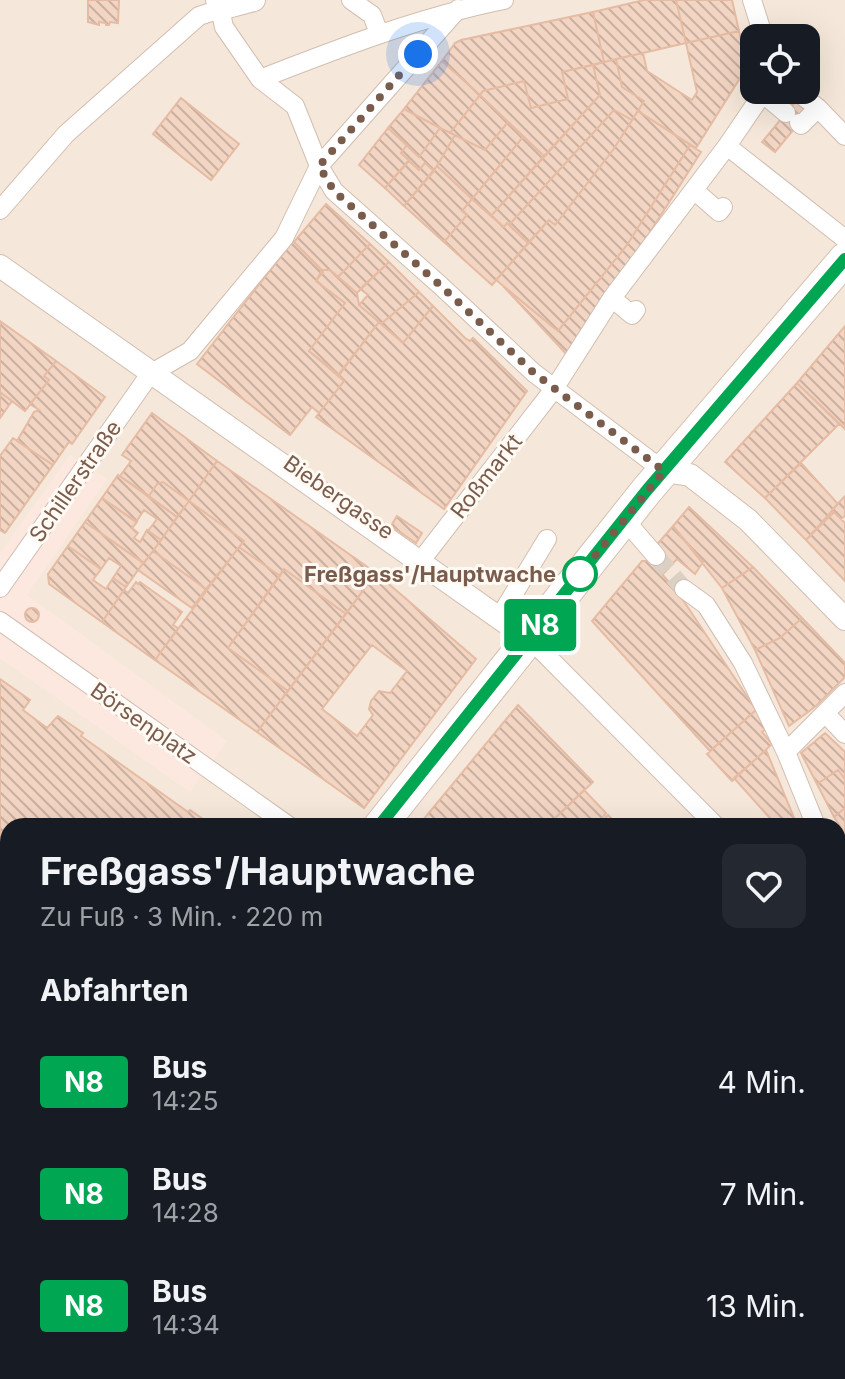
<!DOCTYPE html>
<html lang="de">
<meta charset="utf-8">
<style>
:root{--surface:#171b24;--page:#242831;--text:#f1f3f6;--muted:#9ea1a6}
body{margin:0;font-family:Inter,sans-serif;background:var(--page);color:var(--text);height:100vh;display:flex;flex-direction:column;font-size:30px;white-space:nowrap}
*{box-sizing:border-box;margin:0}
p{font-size:26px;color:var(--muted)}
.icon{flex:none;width:44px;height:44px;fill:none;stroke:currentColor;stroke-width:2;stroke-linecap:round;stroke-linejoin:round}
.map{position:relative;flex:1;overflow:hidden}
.panel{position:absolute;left:0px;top:818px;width:846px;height:562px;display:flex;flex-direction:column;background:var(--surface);border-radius:24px 24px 0 0;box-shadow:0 8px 32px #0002}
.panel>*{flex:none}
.badge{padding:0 16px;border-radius:6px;font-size:28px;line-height:52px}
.tools{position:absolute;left:740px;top:24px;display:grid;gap:16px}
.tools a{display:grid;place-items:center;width:80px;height:80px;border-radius:16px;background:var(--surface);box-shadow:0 8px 32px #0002;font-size:40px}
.you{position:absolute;width:40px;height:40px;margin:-20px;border:6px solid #fff;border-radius:50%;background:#1a73e8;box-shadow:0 0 0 12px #1a73e833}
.map>.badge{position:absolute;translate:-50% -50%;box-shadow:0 0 0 4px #fff}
h2{padding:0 40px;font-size:30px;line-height:72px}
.round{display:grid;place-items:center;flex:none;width:84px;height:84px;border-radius:16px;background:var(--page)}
.overview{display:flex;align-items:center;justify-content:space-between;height:136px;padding:0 40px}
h1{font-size:38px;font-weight:700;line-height:60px}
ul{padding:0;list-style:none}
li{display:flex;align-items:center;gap:24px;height:112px;padding:0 40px}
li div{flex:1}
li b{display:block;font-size:30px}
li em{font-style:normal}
li .badge{min-width:88px;font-weight:700;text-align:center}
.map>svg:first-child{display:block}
.residential{fill:#f5e8da;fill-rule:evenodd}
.commercial{fill:#fde8e0}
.grass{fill:url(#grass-tufts)}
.building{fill:url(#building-back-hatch);stroke:#e6bba3;stroke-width:2;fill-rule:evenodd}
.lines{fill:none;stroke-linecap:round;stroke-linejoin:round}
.pedestrian-tunnel{stroke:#dcd0c4;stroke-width:18;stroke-dasharray:18 9;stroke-linecap:butt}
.pedestrian-casing{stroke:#d1beb0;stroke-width:20}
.minor-casing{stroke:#d1beb0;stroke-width:24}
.secondary-casing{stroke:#d6c0b0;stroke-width:34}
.pedestrian{stroke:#fff;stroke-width:18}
.minor{stroke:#fff;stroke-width:22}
.secondary{stroke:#fff;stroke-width:32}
.line-casing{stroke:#fff;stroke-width:18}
.line{stroke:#00a651;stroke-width:12}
.walk{stroke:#7a5c4d;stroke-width:8;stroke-dasharray:0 14.4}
.stop-dot{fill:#fff;stroke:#00a651;stroke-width:4}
.labels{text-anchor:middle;stroke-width:6;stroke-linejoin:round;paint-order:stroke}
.street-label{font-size:22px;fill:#7a5c4d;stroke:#fffaf3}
.stop-label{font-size:22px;font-weight:bold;fill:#7a5c4d;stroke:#fffaf3;text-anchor:end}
</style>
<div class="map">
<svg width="845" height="1379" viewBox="0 0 845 1379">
<defs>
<pattern id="grass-tufts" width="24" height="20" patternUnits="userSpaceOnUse" patternTransform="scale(2)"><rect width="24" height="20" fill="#d8ecc9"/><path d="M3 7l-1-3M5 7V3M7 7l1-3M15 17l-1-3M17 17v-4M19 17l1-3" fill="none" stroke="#b4c2a5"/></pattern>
<pattern id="building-back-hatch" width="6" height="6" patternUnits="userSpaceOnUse" patternTransform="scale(2)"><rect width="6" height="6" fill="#f3d5c3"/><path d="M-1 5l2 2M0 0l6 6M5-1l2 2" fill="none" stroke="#cab0a1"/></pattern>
</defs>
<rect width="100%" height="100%" fill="#fdf6ec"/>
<!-- residential -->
<path class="residential" d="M 0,0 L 845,0 L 845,1379 L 267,1379 L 218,1372 L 838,1372 L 838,826 L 8,826 L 8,1372 L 145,1372 L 143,1379 L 0,1379 ZM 754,38 L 806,38 L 806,90 L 754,90 Z"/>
<!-- commercial -->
<path class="commercial" d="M 70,455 L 107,479 L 27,595 L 227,741 L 190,792 L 0,658 L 0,553 Z"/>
<!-- grass -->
<path class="grass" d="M 145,1372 L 218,1372 L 267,1379 L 143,1379 Z"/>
<!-- building -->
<path class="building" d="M 88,0 L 119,0 L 118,23 L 110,22 L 109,25 L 106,25 L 106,23 L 99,22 L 99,25 L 88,22 Z
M 644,0 L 676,0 L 686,43 L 604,62 L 593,12 Z
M 676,0 L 732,0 L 739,31 L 686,43 Z
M 593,12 L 604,62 L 562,72 L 568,99 L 531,108 L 524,81 L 483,91 L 480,95 L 442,61 L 455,43 L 461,40 Z
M 739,31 L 747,67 L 696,148 L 638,111 L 644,101 L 622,87 L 616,59 L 643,53 L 647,71 L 692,100 L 697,92 L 686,43 Z
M 616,59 L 622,87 L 644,101 L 632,120 L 614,110 L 509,225 L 507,223 L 504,227 L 491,216 L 600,95 L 593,65 Z
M 442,61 L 480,95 L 450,133 L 404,109 Z
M 593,65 L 600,95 L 544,156 L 480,95 L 483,91 L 524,81 L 531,108 L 568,99 L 562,72 Z
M 480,95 L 508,122 L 485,150 L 450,133 Z
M 800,96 L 813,106 L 775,152 L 762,142 Z
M 181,98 L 239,144 L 211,180 L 153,134 Z
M 404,109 L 440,128 L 419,157 L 388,128 Z
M 614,110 L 632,120 L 613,150 L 555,225 L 549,220 L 528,243 L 509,225 Z
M 638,111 L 690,145 L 627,245 L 558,331 L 496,280 L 549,220 L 555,225 L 613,150 Z
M 508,122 L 523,137 L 472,199 L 437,166 L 455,135 L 485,150 Z
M 388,128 L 407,145 L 401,153 L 409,160 L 385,188 L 359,165 Z
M 440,128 L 455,135 L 434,171 L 425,163 L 419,170 L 401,153 L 407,145 L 419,157 Z
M 523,137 L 544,156 L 491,216 L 472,199 Z
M 690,145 L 701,152 L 570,358 L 503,286 L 558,331 L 627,245 Z
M 409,161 L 419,170 L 425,163 L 434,171 L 404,206 L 385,188 Z
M 437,166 L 472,199 L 462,211 L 467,215 L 444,242 L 404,206 Z
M 472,199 L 504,227 L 507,223 L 528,243 L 492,285 L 444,242 L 467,215 L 462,211 Z
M 326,204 L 370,244 L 338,277 L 330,270 L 322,270 L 294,242 Z
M 293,241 L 323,272 L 316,281 L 345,303 L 309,351 L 344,381 L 319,413 L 312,407 L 290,435 L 197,364 Z
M 370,244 L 389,262 L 357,293 L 338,277 Z
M 389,262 L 419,292 L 381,324 L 359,305 L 368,295 L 360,289 Z
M 322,270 L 330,270 L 357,293 L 359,305 L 379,322 L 339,375 L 309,351 L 345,303 L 316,281 Z
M 419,292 L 433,306 L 403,343 L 381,324 Z
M 433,306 L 465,338 L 470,341 L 473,338 L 527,391 L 444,509 L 316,417 L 344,381 L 338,375 L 379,322 L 403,343 Z
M 0,321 L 56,361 L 44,376 L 49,380 L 25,411 L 0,392 Z
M 845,326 L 845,429 L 797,383 Z
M 56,361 L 105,397 L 72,444 L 69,442 L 53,465 L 17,441 L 34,412 L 39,410 L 30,404 L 49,380 L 44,376 Z
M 797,383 L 839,424 L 765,498 L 725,462 Z
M 0,392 L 12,401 L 0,418 Z
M 152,413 L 217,461 L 189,501 L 163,482 L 157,484 L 149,496 L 120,476 L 131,461 L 122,455 Z
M 13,438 L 53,465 L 5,533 L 0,530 L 0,456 Z
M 217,461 L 376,573 L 346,614 L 284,569 L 280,576 L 239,547 L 244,541 L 189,501 Z
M 801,463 L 838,504 L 806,540 L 765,498 Z
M 118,475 L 177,517 L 161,540 L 148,531 L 157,519 L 144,510 L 136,522 L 102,498 Z
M 163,482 L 189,501 L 177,517 L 149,496 L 157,484 Z
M 845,496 L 845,516 L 841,519 L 832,510 Z
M 102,498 L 137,522 L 132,528 L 138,533 L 134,538 L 140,542 L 147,530 L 161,540 L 144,563 L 85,522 Z
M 189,501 L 244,541 L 206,589 L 153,551 Z
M 689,507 L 753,567 L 722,588 L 673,526 Z
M 834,512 L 845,523 L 845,581 L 806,540 Z
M 397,516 L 422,533 L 416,543 L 391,526 Z
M 85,522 L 143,563 L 126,587 L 113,578 L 121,566 L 109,558 L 101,569 L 68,546 Z
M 673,526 L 703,562 L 695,574 L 677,559 L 663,574 L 651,561 L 654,548 Z
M 68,546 L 101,569 L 93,580 L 106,589 L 113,578 L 126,587 L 102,622 L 49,584 L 48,574 Z
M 239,547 L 280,576 L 228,648 L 288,691 L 257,732 L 155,660 Z
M 153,551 L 206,589 L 192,608 L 138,570 Z
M 642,561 L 651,561 L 679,594 L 756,710 L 710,751 L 592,621 Z
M 753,567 L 802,618 L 780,638 L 755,650 L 722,588 Z
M 284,569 L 346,614 L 288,691 L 228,648 Z
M 376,573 L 476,659 L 364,808 L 257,732 ZM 372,645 L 407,671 L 390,693 L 379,691 L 371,701 L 369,709 L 373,715 L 357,736 L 322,709 Z
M 136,582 L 138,584 L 140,582 L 182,612 L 173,625 L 178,628 L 155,660 L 102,622 L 124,590 L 128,593 Z
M25 615a7 7 0 1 1 14 0a7 7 0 1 1-14 0Z
M 802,618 L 845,663 L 845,677 L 816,706 L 789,726 L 755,650 L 780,638 Z
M 0,679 L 30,700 L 23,710 L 47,728 L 58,716 L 83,733 L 81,736 L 188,812 L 190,810 L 213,826 L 8,826 L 8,944 L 0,939 Z
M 518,705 L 593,782 L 547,826 L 418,826 Z
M 756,710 L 768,727 L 762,732 L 772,744 L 732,781 L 707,754 Z
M 825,733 L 845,752 L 845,779 L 838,770 L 817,784 L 801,753 Z
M 766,750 L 795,820 L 794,826 L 777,826 L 734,778 Z
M 838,770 L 845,779 L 845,808 L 834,817 L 817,784 Z
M 584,790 L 606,813 L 596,826 L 547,826 Z
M 845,808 L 845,834 L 834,817 Z
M 608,815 L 619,826 L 598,826 Z
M 0,987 L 8,992 L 8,1082 L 0,1078 Z
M 845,1077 L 845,1113 L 838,1107 L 838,1085 Z
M 0,1078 L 8,1082 L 8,1166 L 0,1168 Z
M 838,1107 L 845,1113 L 845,1152 L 838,1146 Z
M 845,1184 L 845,1253 L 838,1246 L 838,1191 Z
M 0,1253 L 8,1254 L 5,1292 L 0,1291 Z
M 845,1284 L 845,1320 L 838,1313 L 838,1291 Z
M 844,1320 L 845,1320 L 845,1359 L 838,1358 L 838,1326 Z
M 0,1361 L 8,1362 L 8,1372 L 81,1372 L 130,1379 L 0,1379 Z
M 504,1372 L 561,1372 L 560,1379 Z
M 599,1372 L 700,1372 L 699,1379 L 606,1379 L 606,1376 L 598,1375 Z
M 700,1372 L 761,1372 L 760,1379 L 699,1379 Z
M 787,1372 L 834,1372 L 833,1379 L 786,1379 Z"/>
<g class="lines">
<!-- pedestrian-tunnel -->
<path class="pedestrian-tunnel" d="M 656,556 L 684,589"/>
<!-- pedestrian casing -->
<g class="pedestrian-casing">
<path id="pedestrian" d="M 351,0 L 372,15 L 379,33
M 752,0 L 764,38
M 260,79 C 340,48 419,17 504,0
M 795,90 L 818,108 L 845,136
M 762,93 L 786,113
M 799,123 L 801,125 L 818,108
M 727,146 L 845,239
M 694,190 L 719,212 L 723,207
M 0,210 L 66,134 L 199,16 L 220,9 L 224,27 L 260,79 L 295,106 L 319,166 L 334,191 L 441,286 L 534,373 L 664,471
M 612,298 L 632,315 L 636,310
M 624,519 L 656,556
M 419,563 L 554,389 L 612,298 L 727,146 L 765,90
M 0,588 L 150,374 L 190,351 L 284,238 L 319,166 L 458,9
M 684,589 L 706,605 L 743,663 L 786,752 L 816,826
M 499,618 L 547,539
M 0,621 L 289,826
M 523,632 L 716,826
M 825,713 L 845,734
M 786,752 L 845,693
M 838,880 L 845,897
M 838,951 L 845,958
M 838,1050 L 845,1043"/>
</g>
<!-- minor casing -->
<g class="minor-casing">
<path id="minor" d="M 217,0 L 220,9 L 254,0
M 0,266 L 529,639
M 664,471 L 690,475 L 748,520 L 845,619
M 0,965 L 8,971
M 838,1277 L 845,1270
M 579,1379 L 580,1372
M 774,1379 L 775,1372"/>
</g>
<!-- secondary casing -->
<g class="secondary-casing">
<path id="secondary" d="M 380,826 L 647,490 L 845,259
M 0,1190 L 8,1188
M 0,1322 L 8,1323
M 364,1372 L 412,1379"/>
</g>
<!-- pedestrian -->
<use href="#pedestrian" class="pedestrian"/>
<!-- minor -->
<use href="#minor" class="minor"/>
<!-- secondary -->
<use href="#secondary" class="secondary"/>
</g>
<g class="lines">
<!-- line casing -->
<g class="line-casing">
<path id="line" d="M 379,826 L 647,490 L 845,259"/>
</g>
<!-- line -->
<use href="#line" class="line"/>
<!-- walk -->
<path class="walk" d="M 418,54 L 319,166 L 334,191 L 441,286 L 534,373 L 664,471 L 576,579 L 580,574"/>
</g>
<!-- markers -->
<circle class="stop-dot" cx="580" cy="574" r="16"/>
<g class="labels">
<!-- street labels -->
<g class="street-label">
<text transform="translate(486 476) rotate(-52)" y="8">Roßmarkt</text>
<text transform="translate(75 481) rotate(-55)" y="8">Schillerstraße</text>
<text transform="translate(339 497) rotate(35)" y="8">Biebergasse</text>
<text transform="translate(144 723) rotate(35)" y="8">Börsenplatz</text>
</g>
<!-- stop labels -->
<g class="stop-label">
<text x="556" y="582">Freßgass'/Hauptwache</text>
</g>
</g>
</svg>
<div class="tools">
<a><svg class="icon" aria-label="locate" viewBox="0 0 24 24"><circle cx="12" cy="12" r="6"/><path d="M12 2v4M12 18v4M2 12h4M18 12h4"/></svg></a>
</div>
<div class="you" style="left:418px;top:54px"></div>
<b class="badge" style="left:540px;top:625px;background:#00a651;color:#fff">N8</b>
<section class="panel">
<div class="overview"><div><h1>Freßgass'/Hauptwache</h1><p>Zu Fuß · 3 Min. · 220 m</p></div><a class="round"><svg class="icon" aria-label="heart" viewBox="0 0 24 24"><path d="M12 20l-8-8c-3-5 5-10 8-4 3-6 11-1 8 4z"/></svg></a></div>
<h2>Abfahrten</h2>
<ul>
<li><span class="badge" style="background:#00a651;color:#fff">N8</span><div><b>Bus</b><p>14:25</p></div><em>4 Min.</em></li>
<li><span class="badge" style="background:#00a651;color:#fff">N8</span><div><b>Bus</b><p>14:28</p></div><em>7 Min.</em></li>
<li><span class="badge" style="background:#00a651;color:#fff">N8</span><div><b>Bus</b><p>14:34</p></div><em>13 Min.</em></li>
</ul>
</section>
</div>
